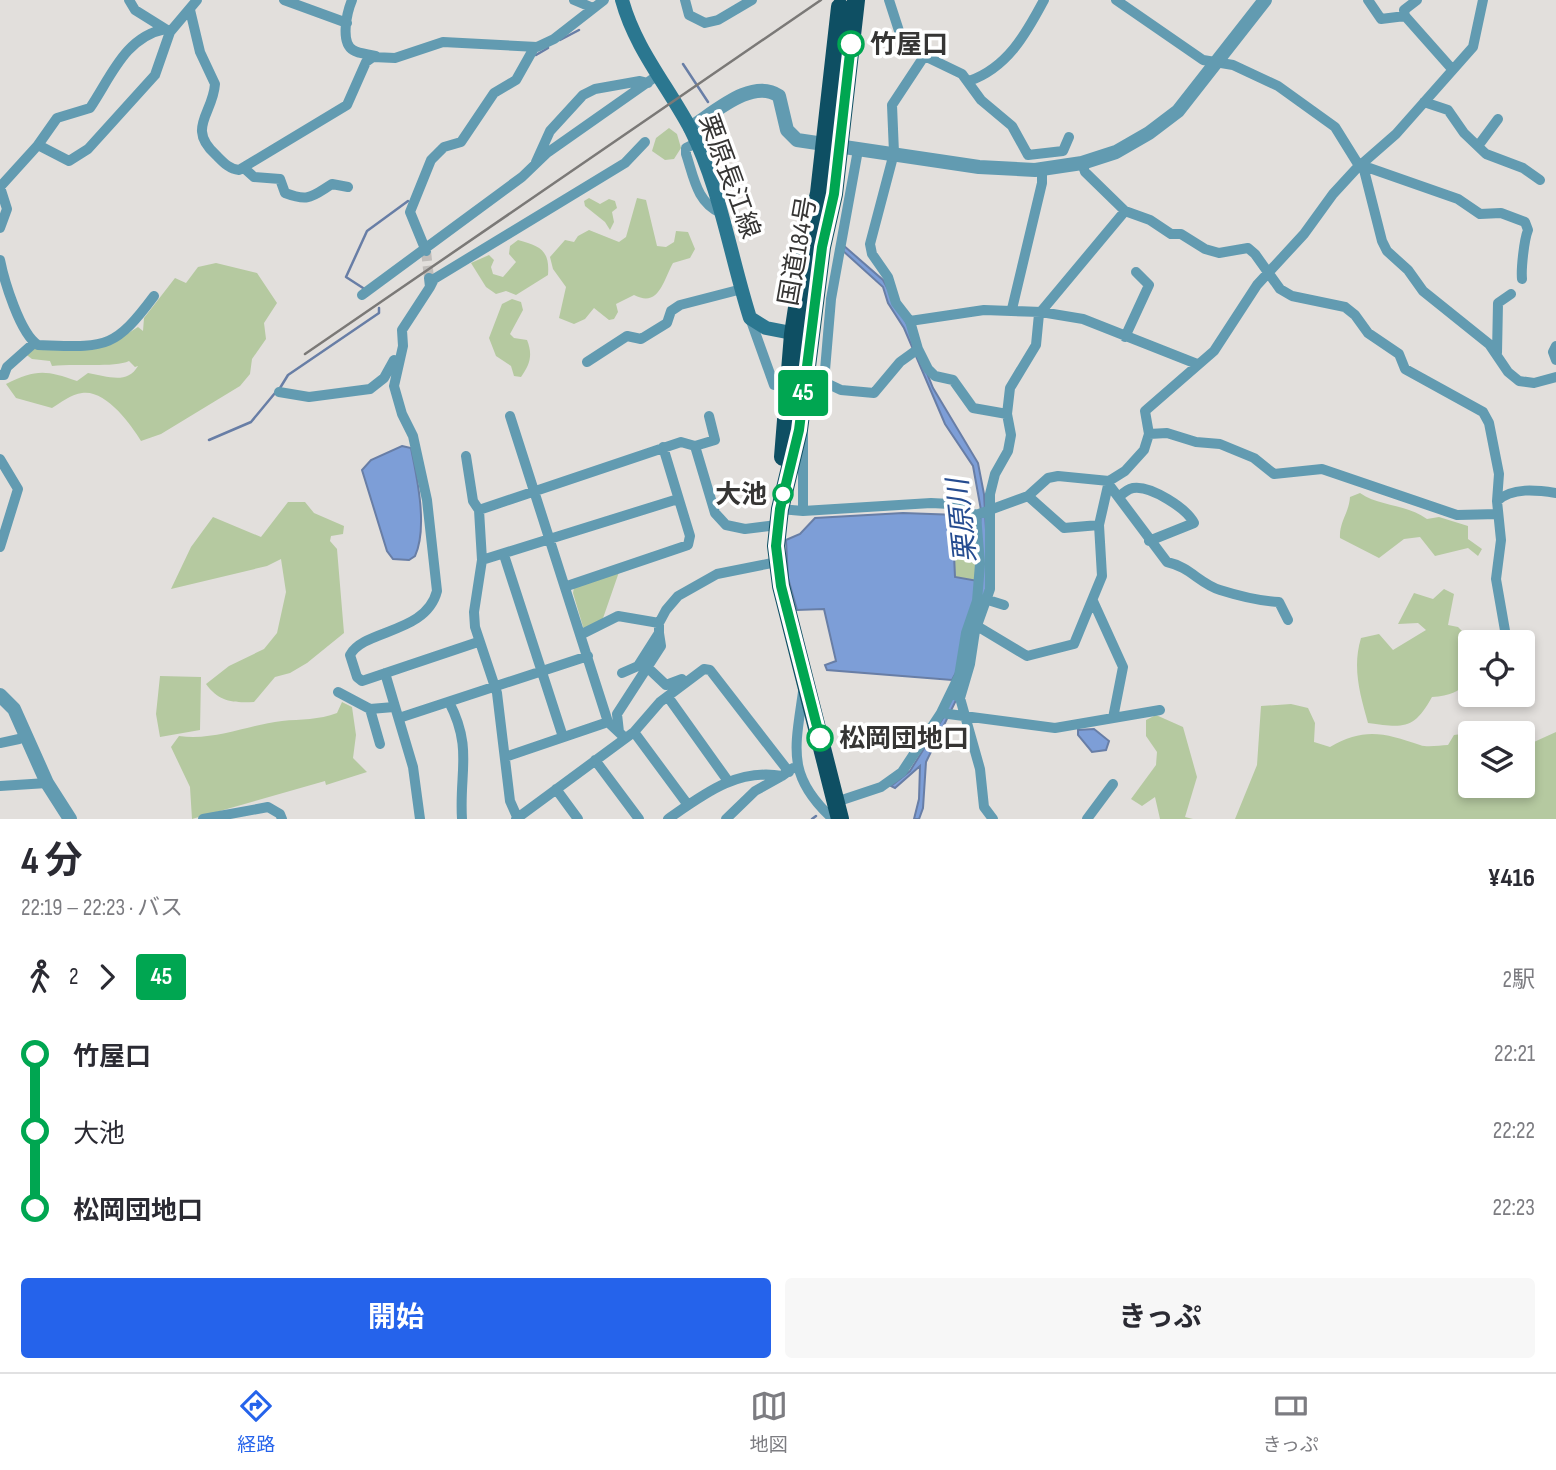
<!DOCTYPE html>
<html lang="ja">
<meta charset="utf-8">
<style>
:root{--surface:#fff;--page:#f7f7f7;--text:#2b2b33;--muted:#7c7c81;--line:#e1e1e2;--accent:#2563eb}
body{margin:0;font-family:"Sofia Sans Condensed","Noto Sans JP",sans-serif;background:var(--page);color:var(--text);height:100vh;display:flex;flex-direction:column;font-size:26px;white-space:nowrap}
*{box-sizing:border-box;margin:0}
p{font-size:23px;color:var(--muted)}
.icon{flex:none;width:38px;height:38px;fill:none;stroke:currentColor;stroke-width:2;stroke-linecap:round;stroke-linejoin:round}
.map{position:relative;height:819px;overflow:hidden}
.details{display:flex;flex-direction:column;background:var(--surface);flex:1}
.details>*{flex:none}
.badge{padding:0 14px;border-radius:5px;font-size:24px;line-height:46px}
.buttons{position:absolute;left:1458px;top:630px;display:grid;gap:14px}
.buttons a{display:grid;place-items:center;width:77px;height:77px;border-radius:7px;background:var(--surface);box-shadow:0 4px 10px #0003;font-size:35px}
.map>.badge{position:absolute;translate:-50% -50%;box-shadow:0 0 0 4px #fff}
.legs{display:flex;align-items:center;gap:10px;height:77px;padding:0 21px;font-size:23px}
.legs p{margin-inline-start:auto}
.headline{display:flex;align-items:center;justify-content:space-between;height:119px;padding:0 21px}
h1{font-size:38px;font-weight:700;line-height:52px}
.cta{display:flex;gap:14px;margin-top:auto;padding:14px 21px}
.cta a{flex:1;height:80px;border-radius:7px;background:var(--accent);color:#fff;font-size:28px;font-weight:700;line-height:80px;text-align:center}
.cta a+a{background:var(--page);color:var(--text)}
ul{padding:0 21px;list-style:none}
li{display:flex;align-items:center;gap:24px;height:77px;font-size:26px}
li i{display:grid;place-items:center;width:10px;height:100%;margin:0 9px;background:currentColor}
li i::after{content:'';width:18px;height:18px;margin:-9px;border:5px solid;border-radius:50%;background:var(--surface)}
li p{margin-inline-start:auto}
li:first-child i{background:linear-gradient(#0000 50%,currentColor 0)}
li:last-child i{background:linear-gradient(currentColor 50%,#0000 0)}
.dock{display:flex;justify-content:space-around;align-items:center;height:98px;border-top:2px solid var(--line);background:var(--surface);font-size:19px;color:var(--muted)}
.dock a{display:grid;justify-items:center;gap:4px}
.dock .active{color:var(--accent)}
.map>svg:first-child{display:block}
.green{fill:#b5c9a0}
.water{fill:#7d9ed7;stroke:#687ea6;stroke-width:2}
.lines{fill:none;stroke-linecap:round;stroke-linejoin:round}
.stream{stroke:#687ea6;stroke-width:2.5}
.minor-tunnel{stroke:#c0bdba;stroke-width:10;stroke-dasharray:10 5;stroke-linecap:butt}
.minor{stroke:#629bb1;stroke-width:10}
.tertiary{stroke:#629bb1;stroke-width:14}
.secondary{stroke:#2b7790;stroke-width:14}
.trunk{stroke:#0e4f63;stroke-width:18}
.rail{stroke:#7b7977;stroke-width:2.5}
.line-1-casing{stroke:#fff;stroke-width:16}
.line-1{stroke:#00a651;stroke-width:10}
.stop-1-dot{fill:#fff;stroke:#00a651;stroke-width:3.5}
.labels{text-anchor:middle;stroke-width:7;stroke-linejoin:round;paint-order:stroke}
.stop-label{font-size:26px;font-weight:bold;fill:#363534;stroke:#fff;text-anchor:start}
.street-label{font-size:26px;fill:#363534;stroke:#fff}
.water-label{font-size:28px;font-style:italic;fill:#254c90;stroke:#fff}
</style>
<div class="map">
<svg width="1556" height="819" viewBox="0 0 1556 819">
<rect width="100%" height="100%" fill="#e2dfdc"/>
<!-- green -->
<path class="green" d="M 669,128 L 677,134 L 681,148 L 674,159 L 665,160 L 652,151 L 656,138 Z
M 589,198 L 600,204 L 609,199 L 615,201 L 617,208 L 612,212 L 614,222 L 610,230 L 605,222 L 585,206 L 584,201 Z
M 637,198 L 646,200 L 657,246 L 666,247 L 674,242 L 676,231 L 688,232 L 695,249 L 690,258 L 673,263 C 663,281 659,308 634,295 L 616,304 L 618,312 L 614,319 L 609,320 L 594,308 L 585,319 L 574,324 L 559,318 L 566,287 L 553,269 L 550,257 L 565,240 L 574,242 L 578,236 L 589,230 L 619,242 L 626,237 Z
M 518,240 C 540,246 550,250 548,275 L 516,295 L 506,291 L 496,294 L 486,287 L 471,263 L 489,255 L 494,260 L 491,267 L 493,274 L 503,277 L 516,262 L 509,254 L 510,246 Z
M 216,263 L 257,273 L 277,303 L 264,323 L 266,339 L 252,359 L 250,374 L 240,386 L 161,434 L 141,441 C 131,424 105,389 82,393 C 72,394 60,403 52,408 L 16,398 L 6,384 C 36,369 46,370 77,381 L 88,373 C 107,376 127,385 138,366 L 135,367 L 129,361 C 115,368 74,363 52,366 L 50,361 L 32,359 L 24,353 L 34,345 L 114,342 L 138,327 L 143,331 L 144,318 L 175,278 L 186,283 L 198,267 Z
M 512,299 L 521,302 L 523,310 L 510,334 L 514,338 L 527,340 C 533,355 530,364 521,377 L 514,376 L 511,366 L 496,356 L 489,338 L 502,304 Z
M 1360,493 C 1380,507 1404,503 1427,519 L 1439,517 L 1468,526 L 1468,539 L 1482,549 L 1478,556 L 1468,548 L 1435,556 L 1420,537 L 1404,539 L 1379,558 L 1340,538 C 1339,522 1349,513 1350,497 Z
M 288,502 L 305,502 L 314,513 L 344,526 L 343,534 L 331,536 L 330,541 L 337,549 L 344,633 L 307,663 L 290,673 L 275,677 L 254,702 C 233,703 219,702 206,684 L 229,666 L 264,649 L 277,633 L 286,592 L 281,559 L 267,566 L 171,589 L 191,547 L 213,517 L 261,537 Z
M 958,515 L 974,522 L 978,581 L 955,578 L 953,531 L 959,525 Z
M 619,572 L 601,624 L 584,630 L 573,593 L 574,587 Z
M 1444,589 L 1454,594 L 1448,625 L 1458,627 L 1473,642 L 1470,642 C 1470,676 1472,694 1432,697 C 1414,730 1403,728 1368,723 C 1360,694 1352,668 1361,638 L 1379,634 L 1393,650 L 1426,630 L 1418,623 L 1398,624 L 1414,593 L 1433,599 Z
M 160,676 L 201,677 L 200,730 L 160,737 L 156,714 Z
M 342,702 L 352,707 L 356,735 L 353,758 L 367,772 L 326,785 L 325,781 L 192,819 L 190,787 L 171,747 L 179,736 C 215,741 247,725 282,721 C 301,719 319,720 337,713 Z
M 1291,704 L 1308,708 L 1315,723 L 1314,742 L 1330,747 C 1364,727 1385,733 1420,745 C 1428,748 1440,745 1448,745 L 1454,735 L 1470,733 L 1470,786 L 1522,786 L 1523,747 L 1556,732 L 1556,819 L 1235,819 L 1257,765 L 1261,706 Z
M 1156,715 L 1183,727 L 1197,777 L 1185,817 L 1193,819 L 1160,819 L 1155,797 L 1142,806 L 1131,799 L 1156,765 L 1157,752 L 1146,736 L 1146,720 Z"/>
<!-- water -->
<path class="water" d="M 843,245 L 883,280 L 908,326 L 933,388 L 978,463 L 984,494 L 989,584 L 961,690 L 926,762 L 923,808 L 919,819 L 914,819 L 919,799 L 920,766 L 895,788 L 891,786 L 910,771 L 943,718 L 974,618 L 981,510 L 973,466 L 945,424 L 904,328 L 888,303 L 883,287 L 842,250 Z
M 402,446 L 411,448 C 417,477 428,528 415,556 L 409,560 L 393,559 L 387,551 L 362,470 L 371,460 Z
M 903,513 L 958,515 L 959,525 L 953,531 L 955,577 L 978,581 L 960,665 L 952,680 L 827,670 L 825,665 L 836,661 L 824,609 L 797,610 L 788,578 L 786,540 L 800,534 L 815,518 Z
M 1094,729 L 1109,741 L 1106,750 L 1092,752 L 1078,735 L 1078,730 Z"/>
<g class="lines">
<!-- stream -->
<path class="stream" d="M 560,40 L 579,30
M 536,55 L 548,48
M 683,64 L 708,102
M 363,288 L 346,277 L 367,231 L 408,201
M 280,388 L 288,375 L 379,313 L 379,308
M 209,440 L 251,422 L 275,393
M 812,819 L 816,816"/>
<!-- minor-tunnel -->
<path class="minor-tunnel" d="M 426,251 L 429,278"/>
<!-- minor -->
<path class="minor" d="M 129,0 L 135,10 L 167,30
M 284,0 L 347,23
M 352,0 C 347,12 340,42 353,50 C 359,54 369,54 376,56
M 574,0 L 593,8
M 685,0 L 689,15 L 705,23 L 718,20 L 752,0
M 889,0 L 900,34 L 908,48 L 962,74 L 981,100 L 1012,126 L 1028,155 L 1063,151 L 1069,137
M 1116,0 L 1203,60 L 1233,65 L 1278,86 L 1335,127 L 1358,164 L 1458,199 L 1480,214 L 1501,213 L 1525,222 L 1528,230 C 1524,240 1521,269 1522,279
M 1368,0 L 1381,19 L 1405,16
M 1417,0 L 1404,10 L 1405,16 L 1452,69
M 190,10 L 200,52 L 215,84 C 213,114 186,128 216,155 C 223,162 229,169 239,170 L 347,105 L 366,62 L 373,57 L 395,58 L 443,42 L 537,47 L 554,39 L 604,0
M 923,58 L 892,105 L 894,153 L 870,244 L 872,254 L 888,277 L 896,303 L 910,321 L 918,349 L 928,369 L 935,376 L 953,380 L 973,408 L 1007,414
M 969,81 C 1007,68 1026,34 1044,0
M 1424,102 L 1448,110 L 1464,133 L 1486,154 L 1523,168 L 1540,180
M 696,143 L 686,148 L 686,154 C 694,178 697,203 721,213
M 38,145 L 57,118 L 90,108 C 111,77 125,37 165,29
M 1478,146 L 1498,119
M 858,150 L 831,299 L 824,382 L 841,390 L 874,393 L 900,362 L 918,349
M 536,162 L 550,131 L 583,95 L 595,89 L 640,81 L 648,83
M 1082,163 L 1085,172 L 1125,211 L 1150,220 L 1171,234 L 1181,234 L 1205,249 L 1219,253 L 1248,248 L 1255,254 L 1280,289 L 1292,296 L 1345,307 L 1355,315 L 1368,333 L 1399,354 L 1405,369 L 1483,412 L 1489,423 L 1499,474 L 1497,501 L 1501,540 L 1496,579 L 1507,642
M 1363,166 L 1382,241 L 1387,251 L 1408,270 L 1423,291 L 1489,344 L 1508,372 L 1519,381 L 1534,383 L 1556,377
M 244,168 L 254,177 L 280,179 L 285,193 C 309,202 311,197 332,184 L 348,187
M 0,228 L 7,209 L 0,187 L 38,145 L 69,161 L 88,149 L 155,75 L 170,32 L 197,0
M 426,251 L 410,212 L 431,160 L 444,147 L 461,142 L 494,93 L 516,80 L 534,48
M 0,260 C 4,280 20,334 38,345 C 105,347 113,351 154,296
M 429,278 L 430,287 L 402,330 L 403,346 L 394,386 L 402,414 L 413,436 L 427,500 L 437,591 C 426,634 364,629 350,655 L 357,677 L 362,681 L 478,642
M 430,287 L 434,279 L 625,163 L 645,142
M 362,295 L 522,177 L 547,153 L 658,75
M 1012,309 L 1042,183 L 1042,169
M 750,318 L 774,385
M 910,321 L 984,310 L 1041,312 L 1083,319 L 1197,364
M 1125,337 L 1149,285 L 1136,272
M 1556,346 L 1553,352 L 1556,360
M 1497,353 L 1498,303 L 1511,294
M 587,362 L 627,336 L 641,339 L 667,323 L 671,311 L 680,305 L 742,289
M 0,375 L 4,375 L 7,367 L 34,343
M 279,392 L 309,397 L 370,389 L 384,378 L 394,360
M 821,398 L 827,384
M 510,416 L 608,722 L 624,737
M 1149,434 L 1167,433 L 1196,442 L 1220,444 L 1254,458 L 1274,474 L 1322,469 L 1457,515 L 1498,514
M 695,446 L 715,440 L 709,416
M 466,456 L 473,501 L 479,510
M 0,459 L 18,489 L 0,547
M 1110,486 L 1167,562 C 1190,567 1200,584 1220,590 C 1239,596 1258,601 1279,602 L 1288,620
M 1028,496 L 1064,528 L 1099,525
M 1119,497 C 1123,493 1128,489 1133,488 C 1151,485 1187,509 1194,523 L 1149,541
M 1497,501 C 1512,487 1537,490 1556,493
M 780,509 L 803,511 L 931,503 L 950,504 L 976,515 L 1028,496 L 1048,478 L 1058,476 L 1109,481 L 1125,471 L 1144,450 L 1149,434 L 1145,411 L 1214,351 L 1257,285 L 1304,234 L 1333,194 L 1356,169 L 1396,134 L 1473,47 L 1483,0
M 803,511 L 803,434
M 504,555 L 563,737
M 482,560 L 678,499
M 567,586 L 688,545 L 690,536 L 663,447
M 988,600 L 1004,605
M 1093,601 L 1123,667 L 1113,718
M 977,626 L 1027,656 L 1074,644 L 1102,576 L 1099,525 L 1109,481
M 582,634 L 618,616 L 659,623
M 647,667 L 666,685 L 682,679
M 385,673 L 413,767 L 420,819
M 622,673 L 638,666 L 659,633 L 659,623 L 666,610 L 678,596 L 717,574 L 777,562
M 338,692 L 370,709 L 394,707
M 803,692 C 795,749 786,776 833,819
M 955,695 L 960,698 L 980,769 L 984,807 L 993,819
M 668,697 L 728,781
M 960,698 L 970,664 L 975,631 L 990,589 L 990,494 L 995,474 L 1008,451 L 1011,435 L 1007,414 L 1010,388 L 1036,345 L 1039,314 L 1125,211
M 449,702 C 473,748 459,772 462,819
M 370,709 L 380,744
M 941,713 L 1055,728 L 1160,710
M 399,718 L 588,656
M 619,732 L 617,714 L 661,646 L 659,633
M 634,732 L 688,805
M 0,743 L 19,739
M 505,757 L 608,722
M 595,760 L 639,819
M 0,786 L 47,783
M 556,789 L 578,819
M 836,802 L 881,787 L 902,772 L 941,713 L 959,676 L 966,633 L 977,601 L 980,564 L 976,515
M 203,819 L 268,807 L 280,814 L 282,819
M 516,819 L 634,732 L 660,702 L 704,669 L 710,670 L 789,772
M 518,819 L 510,801 L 497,693 L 475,627 L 474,612 L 482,560 L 479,510 L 681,442 L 695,446 L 715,513 L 726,525 L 745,529 L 777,525
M 668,819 C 704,794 737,768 782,776 L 793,768
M 726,819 L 755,791 L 782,776
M 1087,819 L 1113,784"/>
<!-- tertiary -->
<path class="tertiary" d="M 690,128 C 713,114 752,77 779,96 L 787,130 L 797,140 L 979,167 L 1035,170 L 1082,163 L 1116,152 L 1149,133 L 1178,111 L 1265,0
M 0,695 L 14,709 L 47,783 L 70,819"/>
<!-- secondary -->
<path class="secondary" d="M 622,0 C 635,48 667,85 690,128 C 720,187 730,255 750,318 L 766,328 L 802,335"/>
<!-- trunk -->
<path class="trunk" d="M 783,457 L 793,334 L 806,248 L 819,193 L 840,7
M 840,819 L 781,586 L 776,546 L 780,509 L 799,430 L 822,247 L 834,194 L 856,0"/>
<!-- rail -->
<path class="rail" d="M 305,354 L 821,0"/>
</g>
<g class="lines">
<!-- line-1 casing -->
<g class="line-1-casing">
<path id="line-1" d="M 820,738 L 781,586 L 776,546 L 780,509 L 799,430 L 822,247 L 834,194 L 851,44"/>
</g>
<!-- line-1 -->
<use href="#line-1" class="line-1"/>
</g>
<!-- markers -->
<g class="stop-1-dot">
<circle cx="851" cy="44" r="12"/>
<circle cx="783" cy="494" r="9"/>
<circle cx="820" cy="738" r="12"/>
</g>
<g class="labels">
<!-- stop labels -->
<g class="stop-label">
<text x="870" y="53">竹屋口</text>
<text x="767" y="503" text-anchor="end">大池</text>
<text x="839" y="747">松岡団地口</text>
</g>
<!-- street labels -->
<g class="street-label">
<text transform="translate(730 176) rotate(70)" y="9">栗原長江線</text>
<text transform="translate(797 251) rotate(-80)" y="9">国道184号</text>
</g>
<!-- water labels -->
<g class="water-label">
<text transform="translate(961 521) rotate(-96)" y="10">栗原川</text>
</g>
</g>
</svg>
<div class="buttons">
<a><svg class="icon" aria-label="locate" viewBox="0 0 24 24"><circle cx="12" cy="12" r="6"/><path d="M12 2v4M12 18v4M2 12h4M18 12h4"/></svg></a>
<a><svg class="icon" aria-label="layers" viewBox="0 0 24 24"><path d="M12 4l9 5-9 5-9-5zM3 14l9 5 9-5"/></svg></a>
</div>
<b class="badge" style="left:803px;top:393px;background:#00a651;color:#fff">45</b>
</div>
<section class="details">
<div class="headline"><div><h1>4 分</h1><p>22:19 – 22:23 · バス</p></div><b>¥416</b></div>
<div class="legs"><svg class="icon" aria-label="walk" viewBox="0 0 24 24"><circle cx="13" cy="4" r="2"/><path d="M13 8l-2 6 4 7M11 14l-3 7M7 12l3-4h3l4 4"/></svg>2<svg class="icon" aria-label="forward" viewBox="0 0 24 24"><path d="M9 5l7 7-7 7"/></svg><b class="badge" style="background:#00a651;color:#fff">45</b><p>2駅</p></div>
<ul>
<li><i style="color:#00a651"></i><b>竹屋口</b><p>22:21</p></li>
<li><i style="color:#00a651"></i><span>大池</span><p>22:22</p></li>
<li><i style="color:#00a651"></i><b>松岡団地口</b><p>22:23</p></li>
</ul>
<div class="cta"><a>開始</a><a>きっぷ</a></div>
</section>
<nav class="dock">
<a class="active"><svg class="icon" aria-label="directions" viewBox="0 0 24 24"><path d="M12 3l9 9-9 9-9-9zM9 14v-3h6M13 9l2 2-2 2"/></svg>経路</a>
<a><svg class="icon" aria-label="map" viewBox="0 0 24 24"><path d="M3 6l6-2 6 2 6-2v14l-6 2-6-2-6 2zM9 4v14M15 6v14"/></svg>地図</a>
<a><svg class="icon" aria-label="tickets" viewBox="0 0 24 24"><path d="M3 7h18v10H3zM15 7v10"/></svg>きっぷ</a>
</nav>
